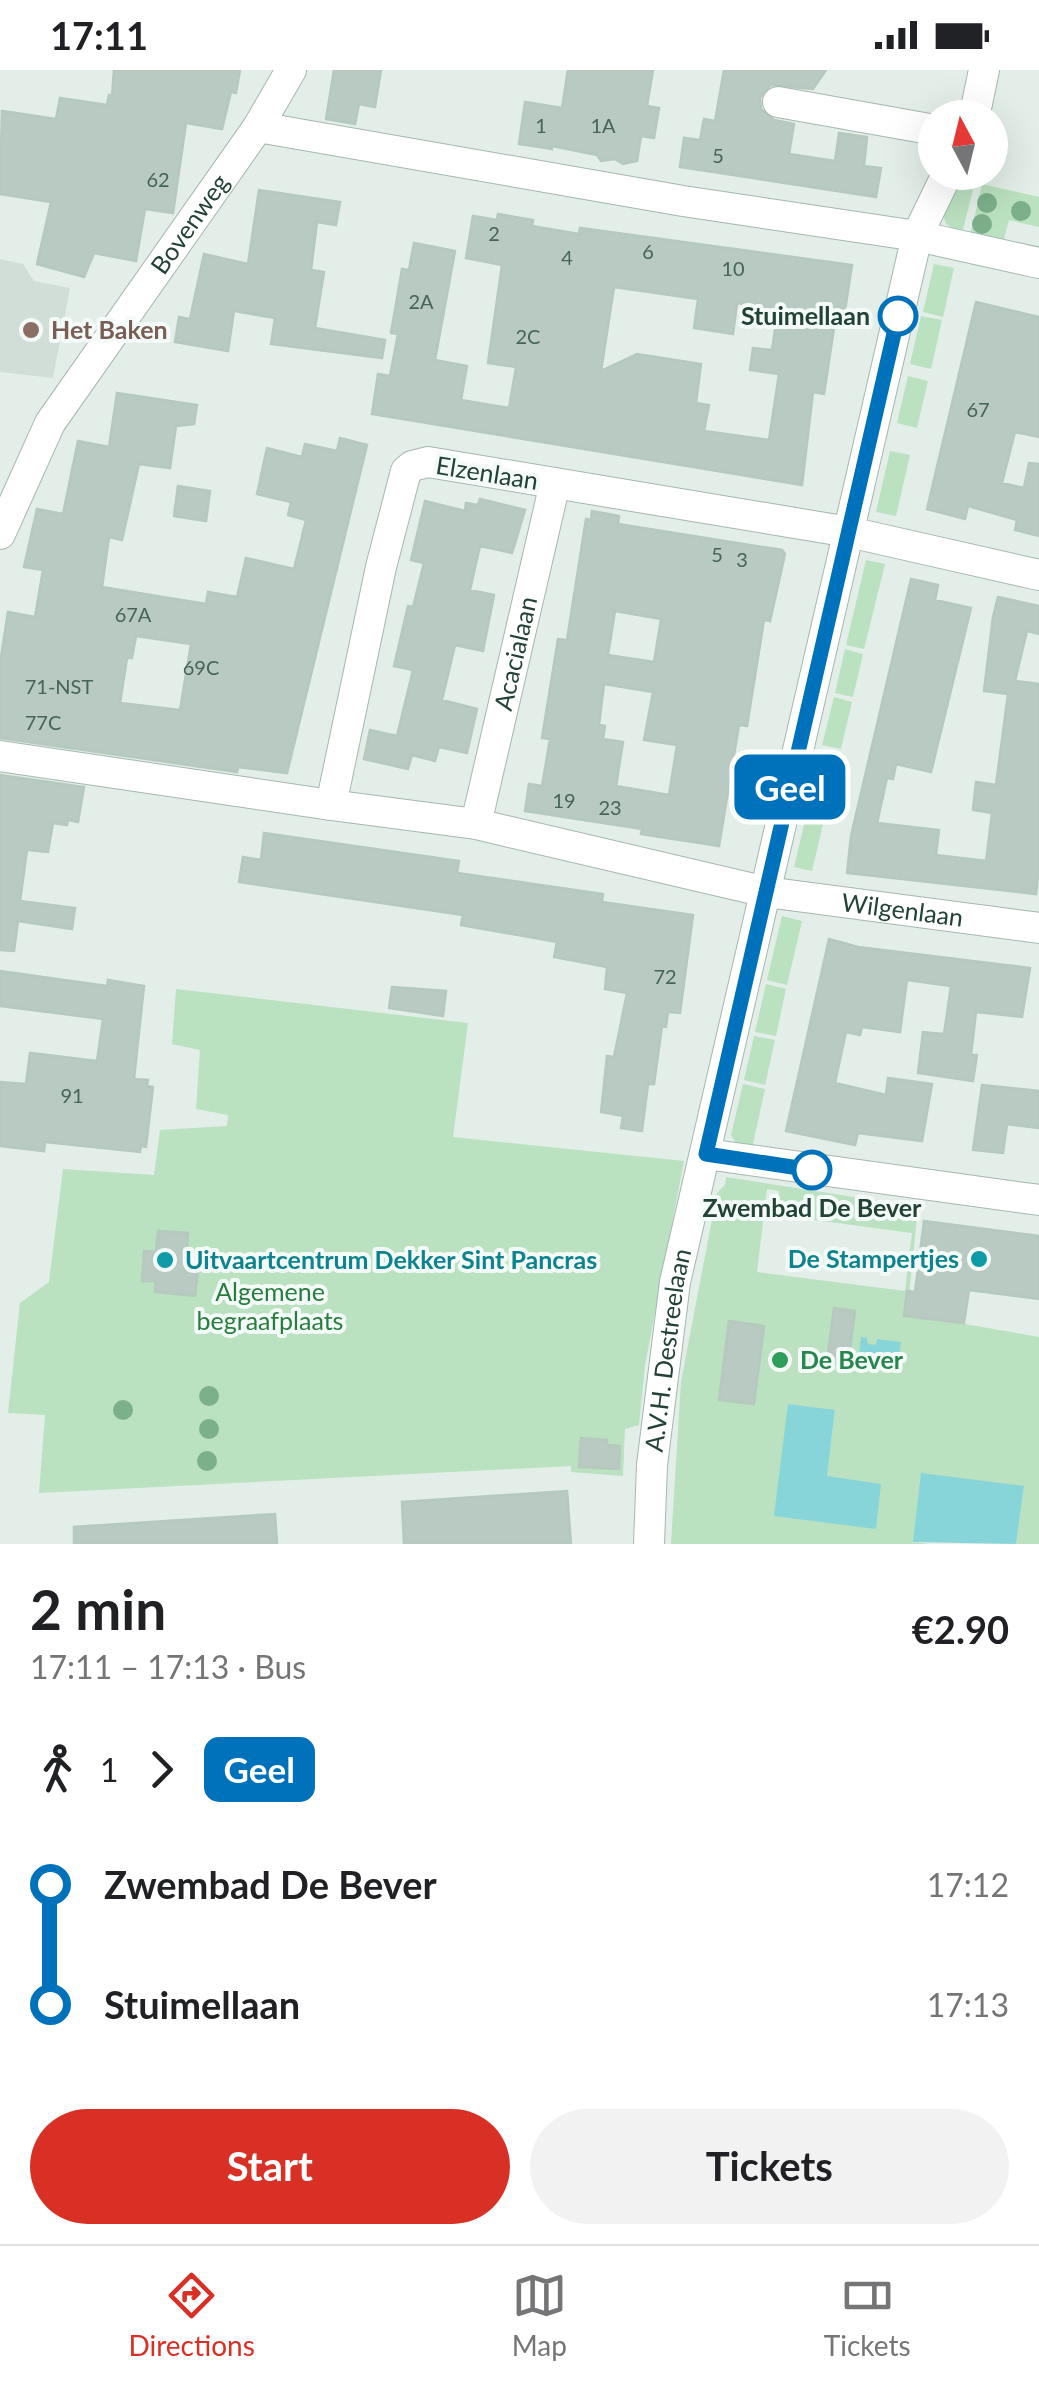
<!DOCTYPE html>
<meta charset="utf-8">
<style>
:root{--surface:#fff;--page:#f2f2f2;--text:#202124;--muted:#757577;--line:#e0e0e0;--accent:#d93025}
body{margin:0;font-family:Lato,sans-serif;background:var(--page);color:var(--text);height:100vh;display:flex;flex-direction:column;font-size:38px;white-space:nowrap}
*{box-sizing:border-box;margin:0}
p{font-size:32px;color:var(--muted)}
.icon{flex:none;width:55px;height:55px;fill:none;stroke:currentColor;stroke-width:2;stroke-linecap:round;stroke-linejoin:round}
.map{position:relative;height:1474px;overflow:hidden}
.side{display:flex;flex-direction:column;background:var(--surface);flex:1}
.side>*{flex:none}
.badge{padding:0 20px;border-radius:15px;font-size:35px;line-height:65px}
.needle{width:65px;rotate:353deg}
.controls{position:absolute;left:918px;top:30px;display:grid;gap:20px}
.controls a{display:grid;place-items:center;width:90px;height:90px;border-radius:50%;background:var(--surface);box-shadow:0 10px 40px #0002;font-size:50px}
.map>.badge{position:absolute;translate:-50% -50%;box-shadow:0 0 0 5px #fff}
.legs{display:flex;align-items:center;gap:15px;height:110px;padding:0 30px;font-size:32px}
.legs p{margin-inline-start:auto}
.summary{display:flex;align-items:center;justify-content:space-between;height:170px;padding:0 30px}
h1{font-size:55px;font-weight:700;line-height:75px}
.button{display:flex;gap:20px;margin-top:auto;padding:20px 30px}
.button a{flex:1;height:115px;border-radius:60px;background:var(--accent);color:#fff;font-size:40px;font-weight:700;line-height:115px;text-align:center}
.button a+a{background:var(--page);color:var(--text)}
ul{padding:0 30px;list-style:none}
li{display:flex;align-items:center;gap:35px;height:120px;font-size:38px}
li i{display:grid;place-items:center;width:15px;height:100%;margin:0 12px;background:currentColor}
li i::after{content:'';width:25px;height:25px;margin:-12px;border:8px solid;border-radius:50%;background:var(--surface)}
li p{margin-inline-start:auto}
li:first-child i{background:linear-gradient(#0000 50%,currentColor 0)}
li:last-child i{background:linear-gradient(currentColor 50%,#0000 0)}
.status{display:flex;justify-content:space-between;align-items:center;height:70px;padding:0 50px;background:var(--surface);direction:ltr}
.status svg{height:28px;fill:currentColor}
.tab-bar{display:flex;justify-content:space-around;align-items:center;height:140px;border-top:2px solid var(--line);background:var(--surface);font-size:28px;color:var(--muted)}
.tab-bar a{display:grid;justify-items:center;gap:5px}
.tab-bar .current{color:var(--accent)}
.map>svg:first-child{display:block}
.built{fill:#d1ded7}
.green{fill:#bae1c0;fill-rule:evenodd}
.water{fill:#87d5d8}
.building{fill:#b8cac1;stroke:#b5c9be;stroke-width:2.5;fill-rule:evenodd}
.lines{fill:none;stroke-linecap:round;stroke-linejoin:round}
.minor-casing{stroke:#a5b7af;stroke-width:32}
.minor{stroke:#fff;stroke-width:30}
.tree{fill:#7cb08a}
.line-1-casing{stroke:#fff;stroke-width:22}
.line-1{stroke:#0072bc;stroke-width:15}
.stop-1-dot{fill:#fff;stroke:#0072bc;stroke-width:5}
.education-dot{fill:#8d6e63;stroke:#f4faf7;stroke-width:4}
.culture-dot{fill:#0f9aa8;stroke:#f4faf7;stroke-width:4}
.leisure-dot{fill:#2e9e5b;stroke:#f4faf7;stroke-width:4}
.labels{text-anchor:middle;stroke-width:8;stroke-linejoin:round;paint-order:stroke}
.number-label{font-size:20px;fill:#476458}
.street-label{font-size:25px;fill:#214235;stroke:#f4faf7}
.stop-label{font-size:25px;font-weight:bold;fill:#214235;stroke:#f4faf7;text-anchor:end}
.education-label{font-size:25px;font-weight:bold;fill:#785e54;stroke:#f4faf7;text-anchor:start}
.culture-label{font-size:25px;font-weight:bold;fill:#0d838f;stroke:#f4faf7;text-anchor:end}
.park-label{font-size:25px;fill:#277d3e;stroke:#f4faf7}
.leisure-label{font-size:25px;font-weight:bold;fill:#27864d;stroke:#f4faf7;text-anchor:start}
</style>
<div class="status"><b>17:11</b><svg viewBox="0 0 49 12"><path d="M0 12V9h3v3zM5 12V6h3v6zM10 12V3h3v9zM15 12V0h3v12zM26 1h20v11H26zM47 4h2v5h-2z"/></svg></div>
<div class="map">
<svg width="1039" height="1474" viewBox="0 0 1039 1474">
<rect width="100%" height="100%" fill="#e3eee8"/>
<!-- built -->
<path class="built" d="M 0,189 L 23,194 L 34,211 L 70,218 L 53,308 L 0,302 Z"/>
<!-- green -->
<path class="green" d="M 958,103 L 977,103 L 962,164 L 946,154 L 942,141 Z
M 982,114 L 1039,127 L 1039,157 L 1009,150 L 1003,173 L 970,166 Z
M 934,194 L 954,198 L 943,247 L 923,242 Z
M 921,246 L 942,250 L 931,299 L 910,294 Z
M 908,306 L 928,311 L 917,358 L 897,353 Z
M 890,381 L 910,385 L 896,446 L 876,442 Z
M 866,490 L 885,494 L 864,579 L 846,575 Z
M 845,579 L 863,584 L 853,627 L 835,623 Z
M 834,627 L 852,632 L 841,679 L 822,675 Z
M 808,738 L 826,742 L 812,801 L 794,797 Z
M 782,846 L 802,851 L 787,915 L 767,910 Z
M 766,914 L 786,919 L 776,966 L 755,962 Z
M 176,919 L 468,953 L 453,1067 L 684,1091 L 645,1295 L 639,1355 L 625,1359 L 623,1406 L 571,1402 L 571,1396 L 39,1423 L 45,1345 L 8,1343 L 20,1233 L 49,1212 L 63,1099 L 154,1105 L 160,1060 L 227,1056 L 228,1045 L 196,1039 L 200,980 L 172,974 Z
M 754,966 L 775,970 L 765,1015 L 744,1010 Z
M 743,1014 L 765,1019 L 752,1078 L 738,1076 L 731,1065 Z
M 726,1107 L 918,1137 L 907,1244 L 1039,1267 L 1039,1474 L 1016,1474 L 1024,1416 L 913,1472 L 929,1474 L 671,1474 L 681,1312 L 717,1123 L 725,1115 ZM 767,1119 L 779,1121 L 777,1145 L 912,1163 L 905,1221 L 757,1202 ZM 788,1334 L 835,1341 L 827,1406 Z"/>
<!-- water -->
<path class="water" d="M 861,1267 L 867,1268 L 868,1274 L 876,1275 L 877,1269 L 901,1272 L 897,1300 L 881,1298 L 882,1287 L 875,1286 L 873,1297 L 858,1294 Z
M 788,1334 L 835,1340 L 827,1406 L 881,1414 L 876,1459 L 774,1446 Z
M 921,1403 L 1024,1416 L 1016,1474 L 913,1472 Z"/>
<!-- building -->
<path class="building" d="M 114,0 L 240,0 L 236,23 L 231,22 L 222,59 L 186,53 L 173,143 L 145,139 L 136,191 L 94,183 L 84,207 L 37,194 L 51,132 L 0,124 L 2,41 L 56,49 L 60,28 L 107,35 L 109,25 L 112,26 Z
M 334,0 L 381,0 L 375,37 L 359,34 L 355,54 L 326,49 Z
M 568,0 L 653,0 L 647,36 L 659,38 L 654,68 L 641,66 L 637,91 L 623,94 L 615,89 L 601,91 L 597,85 L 552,76 L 552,79 L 519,74 L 525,32 L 562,38 Z
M 724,0 L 826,0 L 813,19 L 771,15 L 760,28 L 761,39 L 774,50 L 794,54 L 789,84 L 835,91 L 839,63 L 867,67 L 864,96 L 881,98 L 876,127 L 680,97 L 684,68 L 700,70 L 704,49 L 715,51 Z
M 259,120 L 340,132 L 336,155 L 317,152 L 311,200 L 324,202 L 315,258 L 385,270 L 382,288 L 271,274 L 275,248 L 234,241 L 228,281 L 175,272 L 179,247 L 190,249 L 204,184 L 248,194 Z
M 498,144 L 533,150 L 532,156 L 579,164 L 580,158 L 852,195 L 845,240 L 837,238 L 824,324 L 813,322 L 802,415 L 372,344 L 378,304 L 390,306 L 398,264 L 391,263 L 402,199 L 409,200 L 414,173 L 455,181 L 435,290 L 467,296 L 461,330 L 509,338 L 516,297 L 488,293 L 502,195 L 466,188 L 473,146 L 497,150 ZM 614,217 L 698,229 L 694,258 L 733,264 L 737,233 L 778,240 L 772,280 L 753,278 L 750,300 L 779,304 L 769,370 L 704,361 L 709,335 L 696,333 L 701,294 L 637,284 L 601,301 Z
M 976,232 L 1039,247 L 1039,367 L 1015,362 L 1002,413 L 1024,418 L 1029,393 L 1039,394 L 1039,466 L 1015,460 L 1017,450 L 968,436 L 965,449 L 927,439 Z
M 117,323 L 197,335 L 194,354 L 176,356 L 170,398 L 139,394 L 122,470 L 109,467 L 102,517 L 206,534 L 208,522 L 237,527 L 246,488 L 294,499 L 306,450 L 288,445 L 291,432 L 257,424 L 267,378 L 302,387 L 305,374 L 337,381 L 340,368 L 367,375 L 287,703 L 238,697 L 237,702 L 0,668 L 0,593 L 8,542 L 35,547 L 43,500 L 24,497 L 37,439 L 63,444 L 78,371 L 109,377 ZM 136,566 L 191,574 L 180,640 L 120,633 L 127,588 L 132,588 Z
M 178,416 L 210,421 L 206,451 L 174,446 Z
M 480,429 L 525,440 L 512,483 L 480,476 L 470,520 L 494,525 L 483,581 L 455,575 L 442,630 L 477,639 L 467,683 L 439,677 L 435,691 L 412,685 L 408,699 L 364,689 L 370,660 L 397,666 L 413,600 L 394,596 L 408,536 L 413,537 L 424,493 L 411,490 L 425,431 L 465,441 L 466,433 L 478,435 Z
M 592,441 L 619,446 L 618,454 L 782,480 L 785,484 L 770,551 L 764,550 L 747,656 L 739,655 L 719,776 L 641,764 L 642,759 L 525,741 L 529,714 L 542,716 L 550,669 L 542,668 L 558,569 L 567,570 L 586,449 L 591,450 ZM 615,541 L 661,549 L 654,592 L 608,585 ZM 604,614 L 653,622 L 644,670 L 677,675 L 669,725 L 616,716 L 623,672 L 603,669 L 605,656 L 599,655 Z
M 911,509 L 938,515 L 935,530 L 971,538 L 931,702 L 896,694 L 893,709 L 887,708 L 877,753 L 939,760 L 936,785 L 986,791 L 992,743 L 973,740 L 976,712 L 996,715 L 1008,624 L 984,621 L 993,547 L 998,527 L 1039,536 L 1039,564 L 1027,561 L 1015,611 L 1039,614 L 1039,797 L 1036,824 L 847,803 L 851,766 Z
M 0,705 L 84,717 L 78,752 L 68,750 L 67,755 L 53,753 L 48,782 L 27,780 L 20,831 L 75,838 L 72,859 L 18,851 L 14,881 L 0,880 Z
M 264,763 L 459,791 L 457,803 L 603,824 L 602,832 L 693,845 L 680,943 L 668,942 L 666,957 L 662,956 L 654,1014 L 648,1014 L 642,1061 L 621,1058 L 623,1046 L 601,1042 L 607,986 L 614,987 L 627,923 L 605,919 L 607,897 L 554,887 L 557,872 L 461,855 L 463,845 L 239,812 L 243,787 L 261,790 Z
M 829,869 L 858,877 L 1030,898 L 1022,947 L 976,942 L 971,985 L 977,985 L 973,1011 L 918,1003 L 923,962 L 944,964 L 951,916 L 907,910 L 900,962 L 862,957 L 860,965 L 846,962 L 835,1013 L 886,1025 L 888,1008 L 932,1014 L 922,1071 L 858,1063 L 855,1075 L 786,1061 Z
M 0,901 L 107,916 L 108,910 L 144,916 L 134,1009 L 148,1010 L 147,1016 L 153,1017 L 146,1077 L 141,1076 L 140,1082 L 45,1072 L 44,1081 L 0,1076 L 1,1012 L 26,1014 L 30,983 L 97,991 L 103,949 L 1,936 Z
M 392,917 L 446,921 L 443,946 L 389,938 Z
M 982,1015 L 1039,1021 L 1039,1058 L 1007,1054 L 1003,1083 L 973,1080 Z
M 924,1151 L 1039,1166 L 1039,1229 L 969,1220 L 964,1253 L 904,1246 L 907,1221 L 915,1222 Z
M 158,1161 L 188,1163 L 185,1199 L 198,1200 L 195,1226 L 155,1222 L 156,1211 L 142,1211 L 144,1181 L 156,1182 Z
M 834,1238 L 855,1241 L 848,1294 L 827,1292 Z
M 729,1251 L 764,1256 L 754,1334 L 719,1330 Z
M 581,1368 L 607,1370 L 607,1375 L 620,1376 L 619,1399 L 579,1397 Z
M 567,1421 L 571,1474 L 404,1474 L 402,1432 Z
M 275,1444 L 277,1474 L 74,1474 L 74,1457 Z"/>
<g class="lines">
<!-- minor casing -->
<g class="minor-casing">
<g id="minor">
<path d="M 778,32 L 935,60"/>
<path d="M 974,48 L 984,0"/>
<path d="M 258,57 L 683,131 L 917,166 L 1039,193"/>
<path id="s1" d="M 0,464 L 50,353 L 258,57 L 291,0"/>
<path id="s2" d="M 1039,505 L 849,462 L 428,392 L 412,396 L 406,401 L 381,497 L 331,735 L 476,754 L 766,822 L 1039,858"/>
<path d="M 0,686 L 331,735"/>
<path id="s3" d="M 476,754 L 555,413"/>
<path d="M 706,1084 L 1039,1130"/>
<path id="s4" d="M 649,1474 L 652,1395 L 675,1212 L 917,166 L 948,102"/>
</g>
</g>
<!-- minor -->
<use href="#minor" class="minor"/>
</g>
<!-- trees -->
<g class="tree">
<circle cx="987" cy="133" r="10"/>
<circle cx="1021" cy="141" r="10"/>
<circle cx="982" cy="154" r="10"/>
<circle cx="209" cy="1326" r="10"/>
<circle cx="123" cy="1340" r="10"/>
<circle cx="209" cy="1359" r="10"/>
<circle cx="207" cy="1391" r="10"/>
</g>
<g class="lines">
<!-- line-1 casing -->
<g class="line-1-casing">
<path id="line-1" d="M 812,1100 L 706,1084 L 898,246"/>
</g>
<!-- line-1 -->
<use href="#line-1" class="line-1"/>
</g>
<!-- markers -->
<g class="stop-1-dot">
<circle cx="898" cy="246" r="18"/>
<circle cx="812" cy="1100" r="18"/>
</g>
<circle class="education-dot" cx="31" cy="260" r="10"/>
<g class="culture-dot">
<circle cx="979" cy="1189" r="10"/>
<circle cx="165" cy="1190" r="10"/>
</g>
<circle class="leisure-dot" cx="780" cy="1290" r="10"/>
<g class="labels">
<!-- number labels -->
<g class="number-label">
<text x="541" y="63">1</text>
<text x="603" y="63">1A</text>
<text x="718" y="93">5</text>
<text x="158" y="117">62</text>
<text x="494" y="171">2</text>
<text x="648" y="189">6</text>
<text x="567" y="195">4</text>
<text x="733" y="206">10</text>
<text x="421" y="239">2A</text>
<text x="528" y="274">2C</text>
<text x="978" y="347">67</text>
<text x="717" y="492">5</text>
<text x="742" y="497">3</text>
<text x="133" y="552">67A</text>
<text x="201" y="605">69C</text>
<text x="59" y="624">71-NST</text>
<text x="43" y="660">77C</text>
<text x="564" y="738">19</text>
<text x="610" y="745">23</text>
<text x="665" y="914">72</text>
<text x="72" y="1033">91</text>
</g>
<!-- street labels -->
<g class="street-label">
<text dy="9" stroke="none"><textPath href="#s1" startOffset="365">Bovenweg</textPath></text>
<text transform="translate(487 403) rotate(9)" y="9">Elzenlaan</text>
<text dy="9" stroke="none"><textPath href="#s3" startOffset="175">Acacialaan</textPath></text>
<text dy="9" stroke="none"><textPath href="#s2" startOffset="1570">Wilgenlaan</textPath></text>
<text dy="9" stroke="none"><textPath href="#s4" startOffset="195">A.V.H. Destreelaan</textPath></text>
</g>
<!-- stop labels -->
<g class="stop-label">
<text x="870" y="255">Stuimellaan</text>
<text x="812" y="1147" text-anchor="middle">Zwembad De Bever</text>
</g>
<!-- education labels -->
<g class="education-label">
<text x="51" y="269">Het Baken</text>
</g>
<!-- culture labels -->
<g class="culture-label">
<text x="959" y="1198">De Stampertjes</text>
<text x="185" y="1199" text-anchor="start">Uitvaartcentrum Dekker Sint Pancras</text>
</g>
<!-- park labels -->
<g class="park-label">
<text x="270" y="1231">Algemene<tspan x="270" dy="29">begraafplaats</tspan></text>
</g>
<!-- leisure labels -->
<g class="leisure-label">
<text x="800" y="1299">De Bever</text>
</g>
</g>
</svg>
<div class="controls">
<a><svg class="needle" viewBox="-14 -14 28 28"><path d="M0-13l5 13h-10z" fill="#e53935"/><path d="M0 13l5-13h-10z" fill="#757577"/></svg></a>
</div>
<b class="badge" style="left:790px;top:717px;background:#0072bc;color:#fff">Geel</b>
</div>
<section class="side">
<div class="summary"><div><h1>2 min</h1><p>17:11 – 17:13 · Bus</p></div><b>€2.90</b></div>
<div class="legs"><svg class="icon" aria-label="walk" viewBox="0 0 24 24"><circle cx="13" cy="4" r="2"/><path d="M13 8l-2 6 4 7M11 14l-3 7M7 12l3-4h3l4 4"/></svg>1<svg class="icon" aria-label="forward" viewBox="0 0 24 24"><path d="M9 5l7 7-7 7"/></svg><b class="badge" style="background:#0072bc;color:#fff">Geel</b></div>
<ul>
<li><i style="color:#0072bc"></i><b>Zwembad De Bever</b><p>17:12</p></li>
<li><i style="color:#0072bc"></i><b>Stuimellaan</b><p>17:13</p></li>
</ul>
<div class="button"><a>Start</a><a>Tickets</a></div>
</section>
<nav class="tab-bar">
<a class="current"><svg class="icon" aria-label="directions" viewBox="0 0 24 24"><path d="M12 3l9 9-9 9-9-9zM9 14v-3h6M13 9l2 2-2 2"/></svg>Directions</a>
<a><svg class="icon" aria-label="map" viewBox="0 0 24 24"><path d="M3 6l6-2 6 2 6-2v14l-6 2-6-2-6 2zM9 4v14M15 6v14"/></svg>Map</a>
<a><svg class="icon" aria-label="tickets" viewBox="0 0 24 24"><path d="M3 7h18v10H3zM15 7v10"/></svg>Tickets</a>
</nav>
